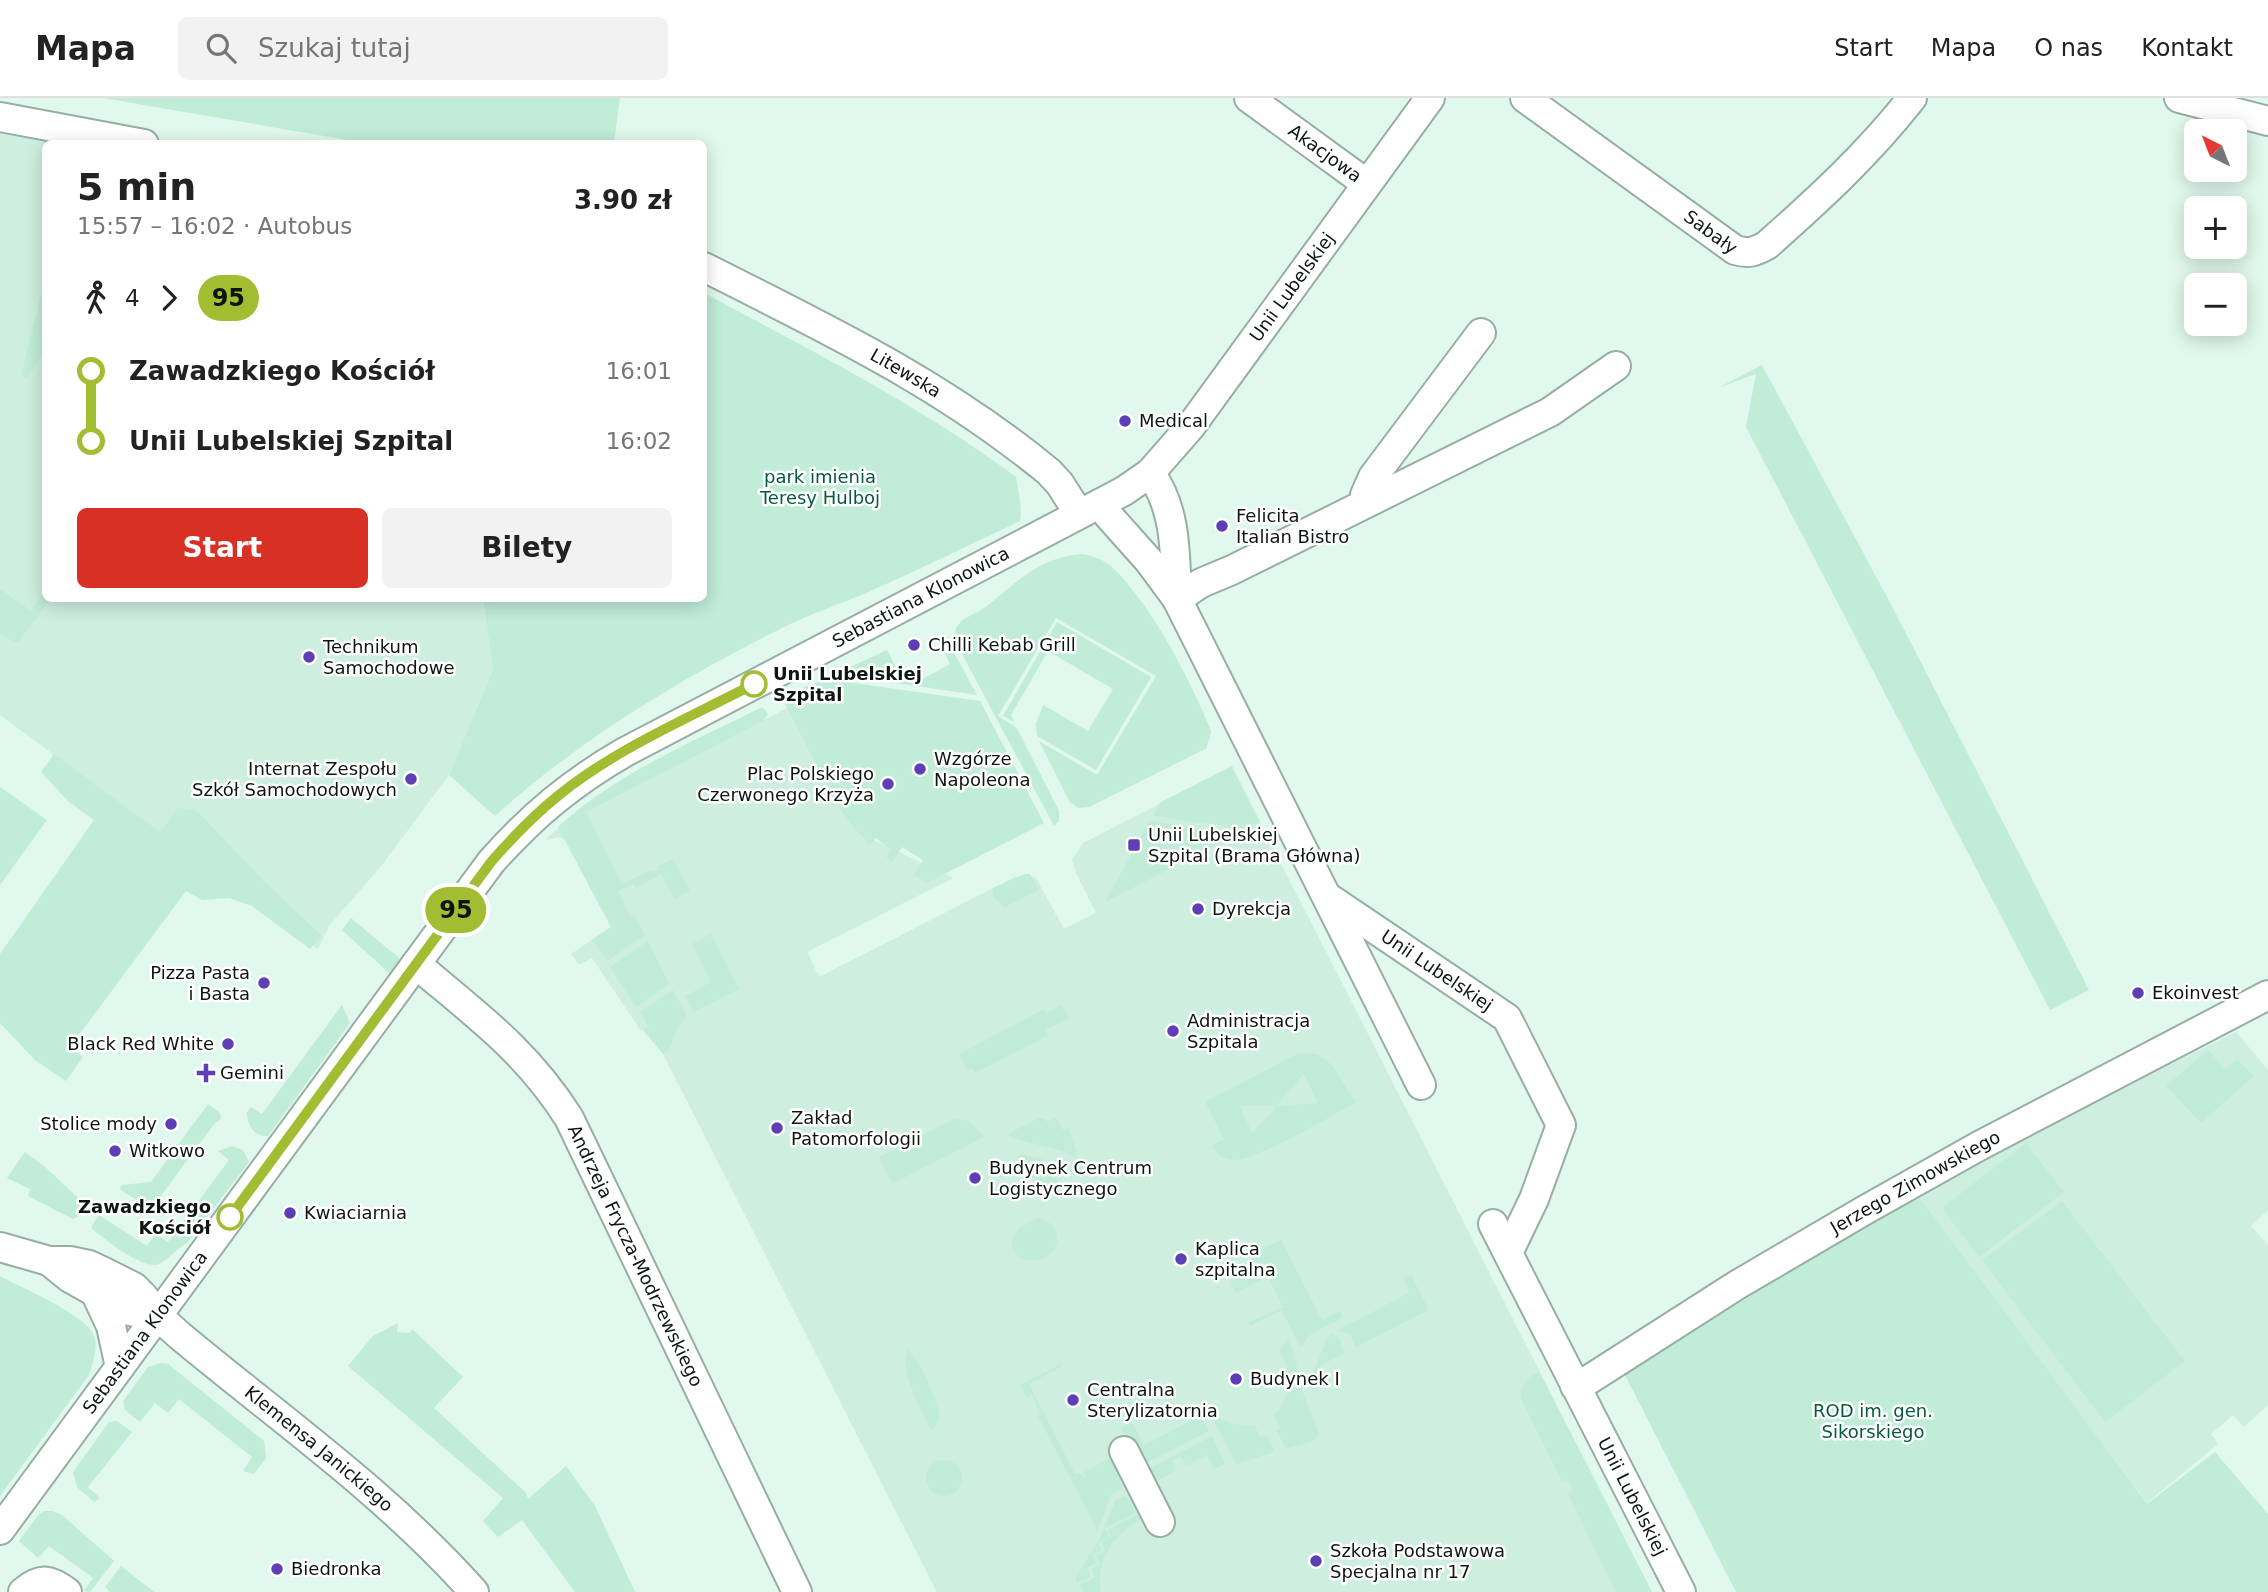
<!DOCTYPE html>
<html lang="pl">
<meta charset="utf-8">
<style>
:root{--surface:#fff;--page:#f2f2f2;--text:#222;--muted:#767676;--line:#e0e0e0;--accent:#d93025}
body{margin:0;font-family:"DejaVu Sans",sans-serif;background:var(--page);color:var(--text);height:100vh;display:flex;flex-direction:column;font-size:26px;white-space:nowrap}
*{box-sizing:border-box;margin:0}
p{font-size:23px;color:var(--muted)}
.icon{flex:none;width:38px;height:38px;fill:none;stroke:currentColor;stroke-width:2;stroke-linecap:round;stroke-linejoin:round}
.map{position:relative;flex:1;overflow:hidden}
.drawer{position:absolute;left:42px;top:42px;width:665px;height:462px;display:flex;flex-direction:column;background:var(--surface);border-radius:10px;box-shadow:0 4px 18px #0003}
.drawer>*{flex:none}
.badge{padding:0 14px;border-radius:23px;font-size:24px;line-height:46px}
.needle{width:46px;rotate:318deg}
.controls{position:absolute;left:2184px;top:21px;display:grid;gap:14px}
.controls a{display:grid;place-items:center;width:63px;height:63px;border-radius:10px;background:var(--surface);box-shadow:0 4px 18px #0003;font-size:35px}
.map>.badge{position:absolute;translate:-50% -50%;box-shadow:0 0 0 4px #fff}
.legs{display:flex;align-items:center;gap:10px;height:77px;padding:0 35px;font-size:23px}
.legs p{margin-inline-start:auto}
.summary{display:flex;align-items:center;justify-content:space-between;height:119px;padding:0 35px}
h1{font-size:38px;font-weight:600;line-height:52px}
.cta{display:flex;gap:14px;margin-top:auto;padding:14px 35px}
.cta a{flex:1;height:80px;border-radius:10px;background:var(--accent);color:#fff;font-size:28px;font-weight:600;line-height:80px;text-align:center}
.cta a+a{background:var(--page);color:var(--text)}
ul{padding:0 35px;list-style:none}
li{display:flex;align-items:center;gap:24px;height:70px;font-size:26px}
li i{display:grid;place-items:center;width:10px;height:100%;margin:0 9px;background:currentColor}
li i::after{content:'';width:18px;height:18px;margin:-9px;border:5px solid;border-radius:50%;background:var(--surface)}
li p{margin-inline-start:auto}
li:first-child i{background:linear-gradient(#0000 50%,currentColor 0)}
li:last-child i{background:linear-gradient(currentColor 50%,#0000 0)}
header{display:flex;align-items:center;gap:42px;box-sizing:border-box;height:98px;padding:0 35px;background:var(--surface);border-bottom:2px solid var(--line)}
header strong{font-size:33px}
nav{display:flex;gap:38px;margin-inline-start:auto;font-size:24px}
.search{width:490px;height:63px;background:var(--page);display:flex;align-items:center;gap:18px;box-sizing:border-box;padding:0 24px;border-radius:10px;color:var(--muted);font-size:26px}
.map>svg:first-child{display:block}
.built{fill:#ceefe0}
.green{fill:#c0ecd8;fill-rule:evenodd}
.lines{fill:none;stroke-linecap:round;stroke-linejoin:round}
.minor-casing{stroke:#97aea4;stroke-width:32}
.minor{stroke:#fff;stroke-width:28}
.line-1-casing{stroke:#fff;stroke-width:16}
.line-1{stroke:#a2bd31;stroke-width:10}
.poi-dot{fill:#5c3fb7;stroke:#fff;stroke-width:2.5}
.stop-1-dot{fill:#fff;stroke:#a2bd31;stroke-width:3.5}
.labels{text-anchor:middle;stroke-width:5;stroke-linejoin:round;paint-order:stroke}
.street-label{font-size:18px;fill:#0e1613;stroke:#fff}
.poi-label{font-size:18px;fill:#0e1613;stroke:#fff;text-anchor:start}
.park-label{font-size:18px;fill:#045940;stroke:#fff}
.stop-label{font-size:18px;font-weight:bold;fill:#0e1613;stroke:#fff;text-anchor:start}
</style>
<header>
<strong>Mapa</strong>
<div class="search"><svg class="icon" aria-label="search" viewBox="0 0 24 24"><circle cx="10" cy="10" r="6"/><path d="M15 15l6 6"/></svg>Szukaj tutaj</div>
<nav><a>Start</a><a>Mapa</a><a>O nas</a><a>Kontakt</a></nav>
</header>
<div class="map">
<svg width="2268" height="1494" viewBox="0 0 2268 1494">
<rect width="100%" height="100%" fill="#e0f8ed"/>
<!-- built -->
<path class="built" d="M 0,36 L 55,45 L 46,46 L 46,500 L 483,501 L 493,571 L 449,677 L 382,767 L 329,828 L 318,851 L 0,617 Z
M 801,603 L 868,739 L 953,780 L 807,854 L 819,879 L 1015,779 L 1028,777 L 1036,780 L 1064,831 L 1096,815 L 1076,775 L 1072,761 L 1083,745 L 1232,669 L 1652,1494 L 937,1494 L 663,956 L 644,933 L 654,927 L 641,933 L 592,860 L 579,867 L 571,856 L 611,829 L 566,743 L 560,739 L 545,742 L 567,722 Z
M 2236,934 L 2268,972 L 2268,1112 L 2251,1128 L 2268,1147 L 2268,1307 L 2244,1329 L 2233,1317 L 2211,1336 L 2218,1346 L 2147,1405 L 2061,1293 L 1920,1100 L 2033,1035 Z"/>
<!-- green -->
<path class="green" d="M 103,0 L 620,0 L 614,45 L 365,45 Z
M 45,181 L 45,254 L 26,281 L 21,277 Z
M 704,195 C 810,252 919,307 1016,379 L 1021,409 L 1020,423 C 969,447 918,472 866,495 C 840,506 813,515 788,527 C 685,578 580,641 495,718 L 449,677 L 493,571 L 483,501 L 704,500 Z
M 1762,267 L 1894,512 L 2089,892 L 2050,912 L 1746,329 L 1756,276 L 1720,289 Z
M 1083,456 C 1094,458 1104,462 1112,469 C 1152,507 1191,583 1211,633 C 1211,640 1207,643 1207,650 L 1089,709 L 1078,710 L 1069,703 L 1039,643 L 1097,677 L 1156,578 L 1056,520 L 998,618 L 1017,630 L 1059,713 L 1059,723 L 1054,728 L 961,554 L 955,532 C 960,520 974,517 984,510 C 1019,484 1036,460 1083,456 Z
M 0,491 L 31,513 L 45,493 L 46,500 L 51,501 L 18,544 L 13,544 L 0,535 Z
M 1057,524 L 1151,579 L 1096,672 L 1037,638 L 1036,626 L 1043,607 L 1088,633 L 1113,591 L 1048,553 L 1011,617 L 1014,624 L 1003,618 Z
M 946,540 L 977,597 L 835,576 L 887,552 L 903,583 L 913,578 L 917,584 L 950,566 L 939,544 Z
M 826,581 L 980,603 L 1044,725 L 927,785 L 914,777 L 923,762 L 902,749 L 892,764 L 886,759 L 891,752 L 876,740 L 870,747 L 854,730 L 836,705 L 782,600 L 782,598 Z
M 762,609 L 768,616 L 763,623 L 586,714 L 622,786 L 651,772 L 653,774 L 659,771 L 657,768 L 673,761 L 690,793 L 674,801 L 662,776 L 636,790 L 633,786 L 618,793 L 631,819 L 634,817 L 645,837 L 607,863 L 592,842 L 611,829 L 558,729 C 616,675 693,644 762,609 Z
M 54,656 L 160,734 L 178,710 L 195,711 L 263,782 L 322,838 L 310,851 L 252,808 L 229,800 L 202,802 L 186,793 L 70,949 L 83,959 L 66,983 L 35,962 L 0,925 L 0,856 L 94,722 L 68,703 L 41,674 Z
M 1232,668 L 1260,724 L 1248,731 L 1153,718 L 1161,704 Z
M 0,689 L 47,722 L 0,787 Z
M 1150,723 L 1240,735 L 1105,804 L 1147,727 Z
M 1025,776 L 1030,776 L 1039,792 L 1005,809 C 998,805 991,799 993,790 Z
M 351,820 L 399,860 L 400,866 L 394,875 L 388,874 L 342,832 Z
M 711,836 L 739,891 L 694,914 L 685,898 L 711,884 L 692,846 Z
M 648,843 L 669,886 L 636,909 L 610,869 Z
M 673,892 L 687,918 L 675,934 L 670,950 L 663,956 L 643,932 L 649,929 L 640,914 Z
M 342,907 L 350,925 L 268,1038 C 254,1039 247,1027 247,1014 L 251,1009 L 262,1016 Z
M 1062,907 L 1069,920 L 1046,932 L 1048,938 L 975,975 L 972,971 L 968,973 L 959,956 L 1044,911 L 1046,915 Z
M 2208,952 L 2225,971 L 2237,961 L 2254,978 L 2201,1025 L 2166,988 Z
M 1299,955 C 1335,952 1337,983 1357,1004 C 1335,1016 1253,1064 1234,1062 C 1224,1062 1217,1056 1211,1048 L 1224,1041 L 1205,1004 ZM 1304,976 L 1318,1005 L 1277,1008 L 1252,1035 L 1240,1008 L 1277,1007 Z
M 208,1006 L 220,1015 L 221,1021 L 215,1025 L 160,1099 C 146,1111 135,1101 121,1092 L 120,1090 L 122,1087 L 151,1084 Z
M 1056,1019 L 1063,1032 L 1069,1030 L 1078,1059 L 1075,1060 L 1066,1054 L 1015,1041 L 1008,1036 L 1039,1020 L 1045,1021 L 1047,1024 Z
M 954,1021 L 970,1023 L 984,1039 L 892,1086 L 879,1059 Z
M 2026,1045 L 2064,1094 L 1979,1159 L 1942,1110 Z
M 232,1048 L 243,1052 L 249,1064 L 188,1144 C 177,1150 171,1159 161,1165 C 146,1175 105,1141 92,1131 L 92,1128 L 99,1117 L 147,1148 L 156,1136 L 168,1144 L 229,1062 L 218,1053 Z
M 25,1054 L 44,1068 L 88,1109 L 84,1116 L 73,1121 L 28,1098 L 30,1091 L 7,1080 Z
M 1020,1056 L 1043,1061 L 1043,1064 L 1050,1067 L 1062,1093 L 1059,1094 C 1037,1084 1030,1083 1017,1060 Z
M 1920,1100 L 2147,1406 L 2215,1354 L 2268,1416 L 2268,1494 L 1736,1494 L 1625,1277 L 1853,1133 Z
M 2062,1103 L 2185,1263 L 2105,1324 L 1982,1162 Z
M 1038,1120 C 1047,1122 1052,1125 1056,1133 C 1068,1163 1010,1177 1012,1141 L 1020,1129 Z
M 1281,1142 L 1322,1222 L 1340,1213 L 1342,1217 L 1340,1221 L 1311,1236 L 1301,1249 L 1281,1212 L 1250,1228 L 1248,1225 L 1283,1209 L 1268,1179 L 1235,1195 L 1230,1184 L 1256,1170 L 1250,1157 Z
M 1403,1177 L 1405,1180 L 1411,1177 L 1429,1212 L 1356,1249 L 1350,1237 L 1338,1232 L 1409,1195 Z
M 0,1178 C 21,1190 89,1217 95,1240 C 97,1252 93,1266 89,1277 L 0,1398 Z
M 398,1225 L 397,1234 L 410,1235 L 412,1231 L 463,1279 L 434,1310 L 526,1395 L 528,1401 L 566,1368 L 595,1408 L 635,1494 L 575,1494 L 522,1422 L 498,1439 L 483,1423 L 503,1400 L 348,1268 L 373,1238 Z
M 1332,1236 L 1339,1240 L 1344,1255 L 1319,1269 L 1316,1278 L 1320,1289 L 1314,1295 L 1309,1286 L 1326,1242 Z
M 1288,1242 L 1295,1254 L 1299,1284 L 1319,1336 L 1313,1343 L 1286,1351 L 1276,1332 L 1280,1330 L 1274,1317 C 1294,1296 1292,1275 1279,1251 Z
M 907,1251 C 921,1263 937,1301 940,1320 L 932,1333 C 920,1308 901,1280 907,1251 Z
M 161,1265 L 168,1266 L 264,1343 L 266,1360 L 254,1376 L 243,1373 L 252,1359 L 179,1301 L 168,1315 L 155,1305 L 140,1324 L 125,1312 L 123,1303 L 148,1269 Z
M 1061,1266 L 1062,1268 L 1029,1286 L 1075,1376 L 1081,1375 L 1084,1380 L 1086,1379 L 1084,1374 L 1110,1360 L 1123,1390 L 1111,1397 L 1097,1435 L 1096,1430 L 1038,1318 L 1041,1316 L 1032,1297 L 1026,1300 L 1020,1287 Z
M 1539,1274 L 1652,1494 L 1616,1494 L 1568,1396 L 1573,1392 L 1568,1381 L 1562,1384 L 1521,1301 C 1519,1286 1527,1280 1539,1274 Z
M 1213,1315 L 1228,1325 L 1255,1328 L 1260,1339 L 1267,1338 L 1275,1354 L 1236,1366 L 1214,1323 Z
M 1201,1318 L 1209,1333 L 1144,1366 L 1139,1363 L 1121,1329 L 1132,1324 L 1144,1347 Z
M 117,1323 L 132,1334 L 88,1389 L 100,1400 L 94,1404 L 77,1389 L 73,1374 L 109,1324 Z
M 1212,1338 L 1225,1366 L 1214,1371 L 1207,1357 L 1186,1368 L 1181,1358 L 1173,1362 L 1177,1372 L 1155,1384 L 1162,1398 L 1141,1375 Z
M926 1380a18 18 0 1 1 36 0a18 18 0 1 1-36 0Z
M 1132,1390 L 1142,1417 C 1137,1425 1132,1426 1125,1432 C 1107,1447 1096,1470 1101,1494 L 1083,1494 L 1080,1487 L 1095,1479 L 1091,1471 L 1100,1466 L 1096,1458 L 1105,1453 L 1102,1445 L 1111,1439 L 1108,1432 L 1138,1416 L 1127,1393 Z
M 1126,1398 L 1135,1415 L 1105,1430 L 1109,1439 L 1098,1445 L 1102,1452 L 1093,1456 L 1097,1465 L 1087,1470 L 1091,1478 L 1077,1485 L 1075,1480 L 1100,1440 L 1116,1401 Z
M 45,1413 L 52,1413 L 62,1417 L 114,1463 L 90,1494 L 84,1493 L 93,1480 L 49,1448 L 38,1460 L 19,1443 L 39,1416 Z
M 121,1468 L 154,1494 L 110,1494 L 105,1489 Z"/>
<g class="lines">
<!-- minor casing -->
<g class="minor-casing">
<g id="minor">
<path id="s1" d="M 1249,0 L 1367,86"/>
<path id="s2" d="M 1525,0 L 1735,152 C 1748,156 1755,154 1767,147 C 1819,101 1869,55 1912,0"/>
<path d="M 2179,0 L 2268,23"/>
<path d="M 0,19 L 144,46"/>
<path id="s3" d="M 704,169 C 827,231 941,285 1049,374 L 1060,386 L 1079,416"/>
<path d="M 1150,375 C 1177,411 1175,458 1177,501"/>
<path d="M 1101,405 L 1108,417 L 1149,463 L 1177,501 L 1421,987"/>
<path d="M 1366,405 L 1365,397 L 1373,379 L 1481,235"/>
<path d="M 1177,501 L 1201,485 L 1232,472 L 1550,314 L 1616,268"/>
<path id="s4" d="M 1329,800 L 1507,920 L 1561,1027 L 1534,1101 L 1508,1155"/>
<path id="s5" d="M 416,866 C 476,917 526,952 569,1020 L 797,1494"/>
<path id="s6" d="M 1493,1126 L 1681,1494"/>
<path id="s7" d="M 0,1149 L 49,1163 L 70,1163 L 89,1167 L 106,1175 L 134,1189 L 143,1198 L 158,1218 L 179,1237 C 281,1322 385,1394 474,1494"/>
<path d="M 49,1163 L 70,1180 L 129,1213 L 158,1218"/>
<path d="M 96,1196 L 111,1228 L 120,1269"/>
<path id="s8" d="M 1575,1288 L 1590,1281 L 1737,1187 L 1865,1112 L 1979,1048 L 2268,897"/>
<path d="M 1124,1353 L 1160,1424"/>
<path id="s9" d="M 0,1432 L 491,764 C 532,718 571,685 625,654 L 1124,393 L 1150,375 L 1191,328 L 1430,0"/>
<path d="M 23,1494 C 41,1479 48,1481 67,1494"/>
</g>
</g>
<!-- minor -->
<use href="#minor" class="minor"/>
</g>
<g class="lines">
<!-- line-1 casing -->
<g class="line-1-casing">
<path id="line-1" d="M 230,1119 L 491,764 C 512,740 534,717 559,697 C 617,650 689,620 754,586"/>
</g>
<!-- line-1 -->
<use href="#line-1" class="line-1"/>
</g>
<!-- markers -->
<g class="poi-dot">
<circle cx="1125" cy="323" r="7"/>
<circle cx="1222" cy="428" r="7"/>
<circle cx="914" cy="547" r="7"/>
<circle cx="309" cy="559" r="7"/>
<circle cx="920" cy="671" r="7"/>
<circle cx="411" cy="681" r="7"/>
<circle cx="888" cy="686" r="7"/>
<rect x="1127" y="740" width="14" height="14" rx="3.5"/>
<circle cx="1198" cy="811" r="7"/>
<circle cx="264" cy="885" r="7"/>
<circle cx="2138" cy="895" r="7"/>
<circle cx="1173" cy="933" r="7"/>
<circle cx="228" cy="946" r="7"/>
<path d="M202.5 964.5h7v7h7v7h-7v7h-7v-7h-7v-7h7z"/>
<circle cx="171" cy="1026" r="7"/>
<circle cx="777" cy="1030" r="7"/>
<circle cx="115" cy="1053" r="7"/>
<circle cx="975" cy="1080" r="7"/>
<circle cx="290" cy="1115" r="7"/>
<circle cx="1181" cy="1161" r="7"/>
<circle cx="1236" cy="1281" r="7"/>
<circle cx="1073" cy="1302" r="7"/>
<circle cx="1316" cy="1463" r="7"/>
<circle cx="277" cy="1471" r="7"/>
</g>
<g class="stop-1-dot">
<circle cx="754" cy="586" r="12"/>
<circle cx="230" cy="1119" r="12"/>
</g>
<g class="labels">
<!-- street labels -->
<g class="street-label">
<text dy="6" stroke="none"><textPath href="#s1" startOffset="94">Akacjowa</textPath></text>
<text dy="6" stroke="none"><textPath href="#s2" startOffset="229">Sabały</textPath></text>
<text dy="6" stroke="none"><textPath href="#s9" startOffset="1832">Unii Lubelskiej</textPath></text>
<text dy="6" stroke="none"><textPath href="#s3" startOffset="228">Litewska</textPath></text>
<text dy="6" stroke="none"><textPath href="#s9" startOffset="1337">Sebastiana Klonowica</textPath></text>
<text dy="6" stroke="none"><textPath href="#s4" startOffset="130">Unii Lubelskiej</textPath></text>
<text dy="6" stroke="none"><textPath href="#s8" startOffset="397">Jerzego Zimowskiego</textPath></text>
<text dy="6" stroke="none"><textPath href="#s5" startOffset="371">Andrzeja Frycza-Modrzewskiego</textPath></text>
<text dy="6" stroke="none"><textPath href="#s9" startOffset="245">Sebastiana Klonowica</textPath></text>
<text dy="6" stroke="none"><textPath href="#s7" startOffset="388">Klemensa Janickiego</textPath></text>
<text dy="6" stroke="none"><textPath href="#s6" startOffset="306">Unii Lubelskiej</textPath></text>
</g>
<!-- poi labels -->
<g class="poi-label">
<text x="1139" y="329">Medical</text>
<text x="1236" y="424">Felicita<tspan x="1236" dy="21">Italian Bistro</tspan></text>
<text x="928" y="553">Chilli Kebab Grill</text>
<text x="323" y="555">Technikum<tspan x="323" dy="21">Samochodowe</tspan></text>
<text x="934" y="667">Wzgórze<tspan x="934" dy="21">Napoleona</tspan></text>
<text x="397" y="677" text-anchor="end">Internat Zespołu<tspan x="397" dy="21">Szkół Samochodowych</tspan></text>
<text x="874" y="682" text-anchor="end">Plac Polskiego<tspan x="874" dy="21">Czerwonego Krzyża</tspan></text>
<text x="1148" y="743">Unii Lubelskiej<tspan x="1148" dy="21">Szpital (Brama Główna)</tspan></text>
<text x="1212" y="817">Dyrekcja</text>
<text x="250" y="881" text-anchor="end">Pizza Pasta<tspan x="250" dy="21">i Basta</tspan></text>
<text x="2152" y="901">Ekoinvest</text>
<text x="1187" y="929">Administracja<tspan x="1187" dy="21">Szpitala</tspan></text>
<text x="214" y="952" text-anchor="end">Black Red White</text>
<text x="220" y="981">Gemini</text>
<text x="791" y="1026">Zakład<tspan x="791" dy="21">Patomorfologii</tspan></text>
<text x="157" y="1032" text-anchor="end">Stolice mody</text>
<text x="129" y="1059">Witkowo</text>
<text x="989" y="1076">Budynek Centrum<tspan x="989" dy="21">Logistycznego</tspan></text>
<text x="304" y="1121">Kwiaciarnia</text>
<text x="1195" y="1157">Kaplica<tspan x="1195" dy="21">szpitalna</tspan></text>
<text x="1250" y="1287">Budynek I</text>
<text x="1087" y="1298">Centralna<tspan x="1087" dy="21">Sterylizatornia</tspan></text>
<text x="1330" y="1459">Szkoła Podstawowa<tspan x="1330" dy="21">Specjalna nr 17</tspan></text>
<text x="291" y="1477">Biedronka</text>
</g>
<!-- park labels -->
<g class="park-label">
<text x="820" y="385">park imienia<tspan x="820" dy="21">Teresy Hulboj</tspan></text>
<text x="1873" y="1319">ROD im. gen.<tspan x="1873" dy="21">Sikorskiego</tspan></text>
</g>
<!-- stop labels -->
<g class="stop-label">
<text x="773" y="582">Unii Lubelskiej<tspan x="773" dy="21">Szpital</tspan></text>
<text x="211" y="1115" text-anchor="end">Zawadzkiego<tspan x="211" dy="21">Kościół</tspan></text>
</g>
</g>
</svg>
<div class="controls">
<a><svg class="needle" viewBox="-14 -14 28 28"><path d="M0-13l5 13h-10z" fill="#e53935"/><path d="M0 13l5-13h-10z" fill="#767676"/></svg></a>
<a>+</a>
<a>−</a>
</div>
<b class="badge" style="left:456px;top:812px;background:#a2bd31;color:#111">95</b>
<section class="drawer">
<div class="summary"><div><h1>5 min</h1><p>15:57 – 16:02 · Autobus</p></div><b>3.90 zł</b></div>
<div class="legs"><svg class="icon" aria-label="walk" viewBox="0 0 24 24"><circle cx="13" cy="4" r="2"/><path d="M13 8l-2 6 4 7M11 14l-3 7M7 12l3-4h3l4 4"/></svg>4<svg class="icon" aria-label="forward" viewBox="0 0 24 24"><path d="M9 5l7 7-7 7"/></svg><b class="badge" style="background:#a2bd31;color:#111">95</b></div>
<ul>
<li><i style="color:#a2bd31"></i><b>Zawadzkiego Kościół</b><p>16:01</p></li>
<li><i style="color:#a2bd31"></i><b>Unii Lubelskiej Szpital</b><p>16:02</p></li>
</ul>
<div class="cta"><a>Start</a><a>Bilety</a></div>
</section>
</div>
